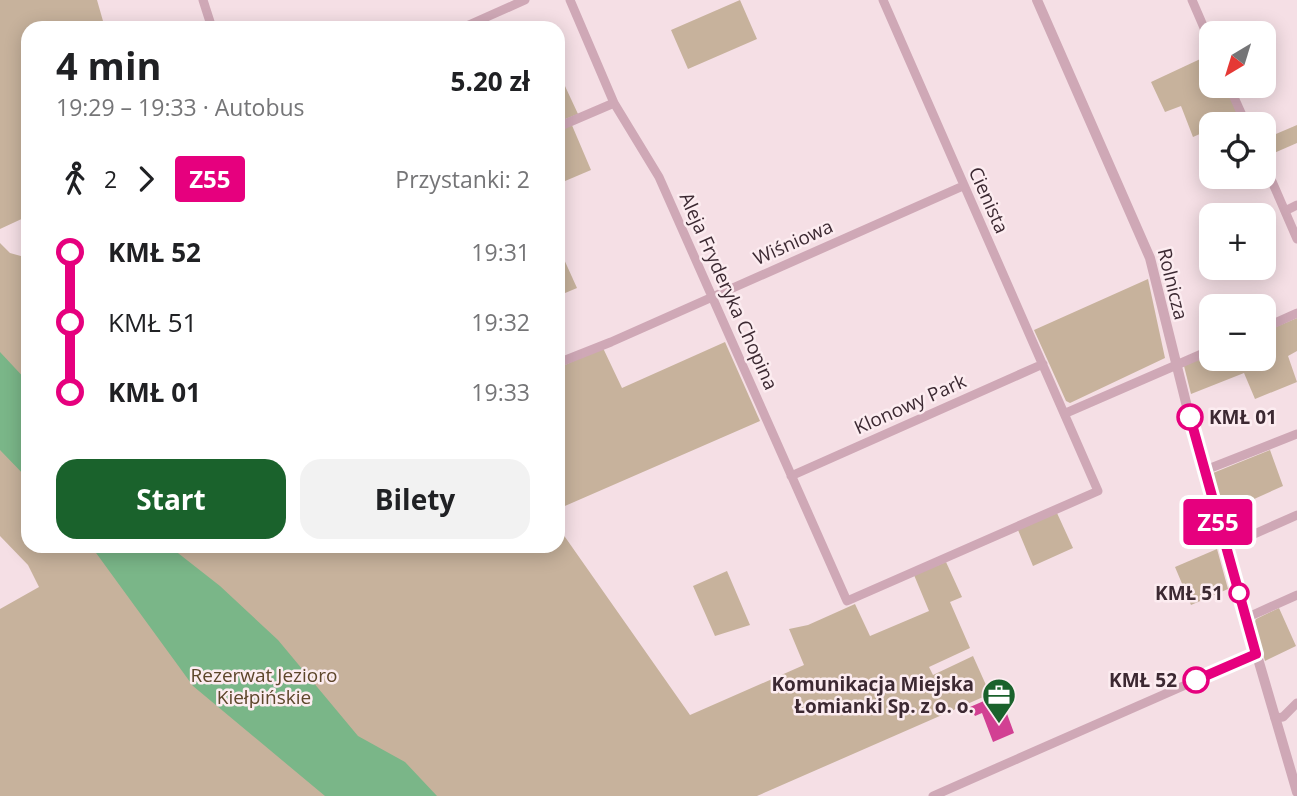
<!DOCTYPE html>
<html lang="pl">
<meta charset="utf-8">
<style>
:root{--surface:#fff;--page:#f2f2f2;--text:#202124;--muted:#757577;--accent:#1a622c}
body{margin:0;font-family:"Open Sans",sans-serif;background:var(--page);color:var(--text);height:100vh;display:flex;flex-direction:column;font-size:26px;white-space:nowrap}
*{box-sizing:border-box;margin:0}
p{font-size:23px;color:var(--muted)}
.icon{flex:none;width:38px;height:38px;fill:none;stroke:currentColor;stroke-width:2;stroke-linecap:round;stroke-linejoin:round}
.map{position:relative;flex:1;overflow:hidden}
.side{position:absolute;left:21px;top:21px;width:544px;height:532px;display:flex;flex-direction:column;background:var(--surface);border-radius:21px;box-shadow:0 4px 18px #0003}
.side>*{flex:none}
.badge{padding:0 14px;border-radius:5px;font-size:24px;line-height:46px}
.needle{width:46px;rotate:218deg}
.fabs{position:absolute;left:1199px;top:21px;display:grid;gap:14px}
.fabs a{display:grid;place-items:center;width:77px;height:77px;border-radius:14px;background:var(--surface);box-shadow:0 4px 18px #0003;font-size:35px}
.map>.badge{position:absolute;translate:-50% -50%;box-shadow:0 0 0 4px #fff}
.legs{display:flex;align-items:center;gap:10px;height:77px;padding:0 35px;font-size:23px}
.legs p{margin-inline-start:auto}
.summary{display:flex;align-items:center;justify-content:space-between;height:119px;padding:0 35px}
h1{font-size:38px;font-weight:700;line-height:52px}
.cta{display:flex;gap:14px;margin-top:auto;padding:14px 35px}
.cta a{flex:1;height:80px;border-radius:21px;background:var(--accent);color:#fff;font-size:28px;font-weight:700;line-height:80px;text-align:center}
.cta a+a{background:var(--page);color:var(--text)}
ul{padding:0 35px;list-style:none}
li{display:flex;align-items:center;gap:24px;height:70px;font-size:26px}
li i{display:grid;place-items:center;width:10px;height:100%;margin:0 9px;background:currentColor}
li i::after{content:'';width:18px;height:18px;margin:-9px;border:5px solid;border-radius:50%;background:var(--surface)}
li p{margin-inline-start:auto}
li:first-child i{background:linear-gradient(#0000 50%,currentColor 0)}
li:last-child i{background:linear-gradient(currentColor 50%,#0000 0)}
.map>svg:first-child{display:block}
.green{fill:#c7b29c}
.water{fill:#7ab688}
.building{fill:#d24093}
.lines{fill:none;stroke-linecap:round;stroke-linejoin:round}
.minor{stroke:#cfa8b6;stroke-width:9}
.tertiary{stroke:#cfa8b6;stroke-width:10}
.line-1-casing{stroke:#fff;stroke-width:16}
.line-1{stroke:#e6007e;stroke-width:10}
.stop-1-dot{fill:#fff;stroke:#e6007e;stroke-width:3.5}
.labels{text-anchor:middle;stroke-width:5;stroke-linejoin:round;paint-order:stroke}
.street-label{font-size:19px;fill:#3c2932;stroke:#fcecf0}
.stop-label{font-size:19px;font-weight:bold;fill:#3c2932;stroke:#fcecf0;text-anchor:end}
.park-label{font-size:19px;fill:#5d462a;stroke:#fcecf0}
.poi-label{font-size:19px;font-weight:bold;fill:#3c2932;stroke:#fcecf0;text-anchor:end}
</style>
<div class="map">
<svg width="1297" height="796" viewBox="0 0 1297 796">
<rect width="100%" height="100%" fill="#f5dfe5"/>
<!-- green -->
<path class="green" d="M 0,0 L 97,0 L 105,28 L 28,28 L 28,216 L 0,229 Z
M 740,0 L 757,39 L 688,69 L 671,30 Z
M 1211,54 L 1211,86 L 1225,86 L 1239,117 L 1222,124 L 1211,124 L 1211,129 L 1193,137 L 1181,106 L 1165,112 L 1151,82 Z
M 558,71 L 578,114 L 558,122 Z
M 571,123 L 591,170 L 558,184 L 558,129 Z
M 1297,125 L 1297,143 L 1265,157 L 1264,139 Z
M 0,243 L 10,253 L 28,258 L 28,546 L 558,546 L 558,527 L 690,715 L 804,665 L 789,629 L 808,625 L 855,604 L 870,636 L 929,611 L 914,575 L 946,562 L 962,597 L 950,602 L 970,648 L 929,667 L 933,675 L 973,656 L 990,694 L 757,796 L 0,796 L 0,609 L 39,587 L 28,565 L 0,536 Z
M 558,246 L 577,288 L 558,296 Z
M 1148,279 L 1165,358 L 1070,403 L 1066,401 L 1034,330 Z
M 1297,318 L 1297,351 L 1288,356 L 1297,382 L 1255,399 L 1244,373 L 1191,394 L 1184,366 L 1211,354 L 1211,359 L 1264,359 L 1264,332 Z
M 725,342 L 760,421 L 558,509 L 558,368 L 603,348 L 622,388 Z
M 1270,450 L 1283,486 L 1223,513 L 1213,473 Z
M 1057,513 L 1073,548 L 1033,566 L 1018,530 Z
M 1217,549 L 1228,589 L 1191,605 L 1175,567 Z
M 727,571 L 750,625 L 715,636 L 693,586 Z
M 1279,608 L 1296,646 L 1265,661 L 1254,624 L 1256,619 Z"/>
<!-- water -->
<path class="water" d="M 0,352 L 28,382 L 28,479 L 0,450 Z
M 91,546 L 169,546 L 220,586 L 278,640 L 358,736 L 405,762 L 437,796 L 325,796 L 193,686 Z"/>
<!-- building -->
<path class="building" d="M 993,697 L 1000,713 L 1006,711 L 1014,733 L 993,742 L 982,713 L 975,716 L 970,707 Z"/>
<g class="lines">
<!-- minor -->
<path class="minor" d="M 203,0 L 212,28
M 570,0 L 614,103 L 659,177 L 847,601 L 1098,491 L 883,0
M 1192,0 L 1211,44
M 462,28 L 525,0
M 1229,86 L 1246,124
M 558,127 L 614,103
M 1264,163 L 1297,239
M 1285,211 L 1297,205
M 1264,328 L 1297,313
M 558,363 L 611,342 L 963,186
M 1066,413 L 1211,350
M 1203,471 L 1297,434
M 791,476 L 1043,364
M 1225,547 L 1297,515
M 1246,618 L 1297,595
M 1275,718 L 1283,717 L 1297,703
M 933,796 L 1256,654"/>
<!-- tertiary -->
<path class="tertiary" d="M 1037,0 L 1150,258 L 1203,471 L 1297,792"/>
</g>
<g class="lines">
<!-- line-1 casing -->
<g class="line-1-casing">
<path id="line-1" d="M 1190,417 L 1256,654 L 1196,680"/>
</g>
<!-- line-1 -->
<use href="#line-1" class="line-1"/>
</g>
<!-- icons -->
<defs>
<g id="office-pin" transform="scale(1.75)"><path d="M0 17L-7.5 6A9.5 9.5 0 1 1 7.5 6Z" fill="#1a622c" stroke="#fcecf0"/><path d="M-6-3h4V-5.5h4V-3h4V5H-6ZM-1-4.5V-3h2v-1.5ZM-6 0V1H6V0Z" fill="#fff"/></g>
</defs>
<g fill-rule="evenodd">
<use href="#office-pin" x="999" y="695"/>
</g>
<!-- markers -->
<g class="stop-1-dot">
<circle cx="1190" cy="417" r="12"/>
<circle cx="1239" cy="593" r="9"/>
<circle cx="1196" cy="680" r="12"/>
</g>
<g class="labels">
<!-- street labels -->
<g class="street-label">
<text transform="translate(989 200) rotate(66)" y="7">Cienista</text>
<text transform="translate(793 242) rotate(-24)" y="7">Wiśniowa</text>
<text transform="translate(1173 284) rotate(76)" y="7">Rolnicza</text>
<text transform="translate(729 291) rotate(66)" y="7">Aleja Fryderyka Chopina</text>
<text transform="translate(910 404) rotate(-24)" y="7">Klonowy Park</text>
</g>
<!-- stop labels -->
<g class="stop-label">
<text x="1209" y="424" text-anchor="start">KMŁ 01</text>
<text x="1223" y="600">KMŁ 51</text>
<text x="1177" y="687">KMŁ 52</text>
</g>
<!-- park labels -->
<g class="park-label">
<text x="264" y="682">Rezerwat Jezioro<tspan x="264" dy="22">Kiełpińskie</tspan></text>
</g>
<!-- poi labels -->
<g class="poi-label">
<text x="974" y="691">Komunikacja Miejska<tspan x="974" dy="22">Łomianki Sp. z o. o.</tspan></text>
</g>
</g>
</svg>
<div class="fabs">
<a><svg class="needle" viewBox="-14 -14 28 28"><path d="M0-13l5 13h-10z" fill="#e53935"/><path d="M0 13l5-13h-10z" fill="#757577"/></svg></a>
<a><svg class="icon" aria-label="locate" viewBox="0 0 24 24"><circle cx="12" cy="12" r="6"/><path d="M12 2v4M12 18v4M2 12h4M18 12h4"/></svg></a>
<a>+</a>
<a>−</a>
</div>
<b class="badge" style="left:1218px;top:522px;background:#e6007e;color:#fff">Z55</b>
<section class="side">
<div class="summary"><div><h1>4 min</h1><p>19:29 – 19:33 · Autobus</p></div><b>5.20 zł</b></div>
<div class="legs"><svg class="icon" aria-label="walk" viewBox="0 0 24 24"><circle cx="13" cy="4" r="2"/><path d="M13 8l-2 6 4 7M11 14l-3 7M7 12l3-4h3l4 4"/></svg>2<svg class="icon" aria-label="forward" viewBox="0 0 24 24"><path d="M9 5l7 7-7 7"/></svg><b class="badge" style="background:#e6007e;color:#fff">Z55</b><p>Przystanki: 2</p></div>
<ul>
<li><i style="color:#e6007e"></i><b>KMŁ 52</b><p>19:31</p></li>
<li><i style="color:#e6007e"></i><span>KMŁ 51</span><p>19:32</p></li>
<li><i style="color:#e6007e"></i><b>KMŁ 01</b><p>19:33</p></li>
</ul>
<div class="cta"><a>Start</a><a>Bilety</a></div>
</section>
</div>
